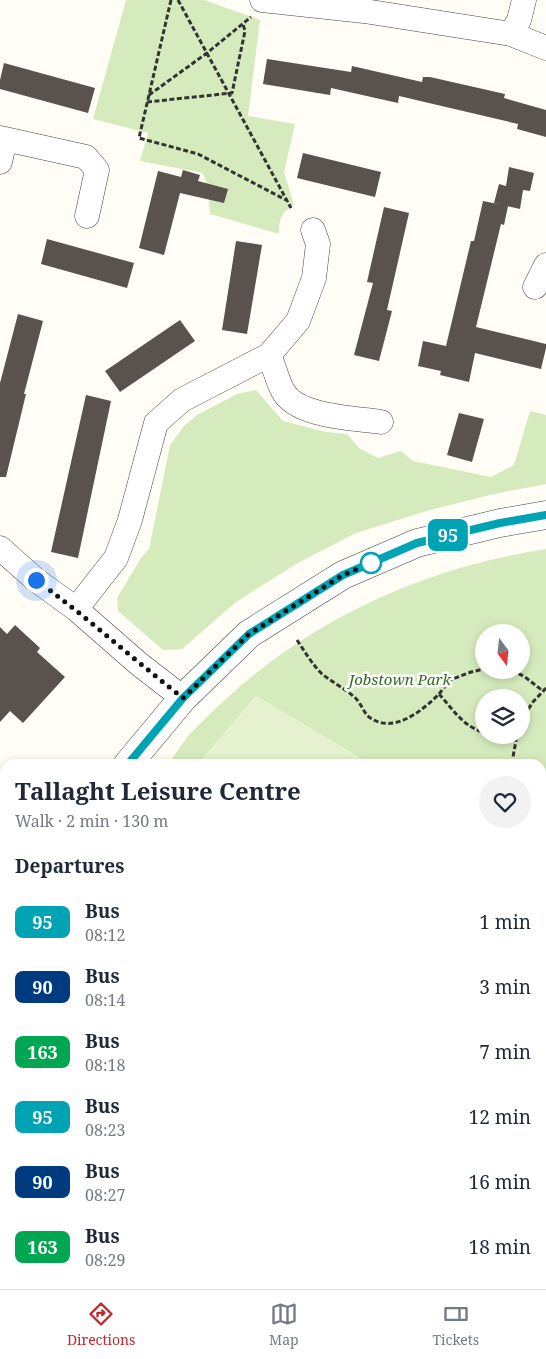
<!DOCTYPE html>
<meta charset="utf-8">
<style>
:root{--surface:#fff;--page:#f2f2f3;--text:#1f2937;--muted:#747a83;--line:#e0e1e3;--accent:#c4262e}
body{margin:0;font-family:"Noto Serif",serif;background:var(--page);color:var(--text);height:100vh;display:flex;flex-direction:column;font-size:19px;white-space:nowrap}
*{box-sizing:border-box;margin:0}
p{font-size:16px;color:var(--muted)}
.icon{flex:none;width:28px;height:28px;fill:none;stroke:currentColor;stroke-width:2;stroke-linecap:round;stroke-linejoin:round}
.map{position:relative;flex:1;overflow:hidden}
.panel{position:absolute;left:0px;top:759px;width:546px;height:531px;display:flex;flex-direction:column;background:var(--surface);border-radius:15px 15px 0 0;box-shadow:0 2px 8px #0003}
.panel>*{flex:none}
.badge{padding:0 10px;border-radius:8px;font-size:18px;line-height:32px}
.needle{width:32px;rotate:165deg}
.controls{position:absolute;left:475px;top:624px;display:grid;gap:10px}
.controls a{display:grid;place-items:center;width:55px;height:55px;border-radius:50%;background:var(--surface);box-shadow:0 2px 8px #0003;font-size:25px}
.you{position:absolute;width:25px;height:25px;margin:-12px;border:4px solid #fff;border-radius:50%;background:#1a73e8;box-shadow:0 0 0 8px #1a73e833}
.map>.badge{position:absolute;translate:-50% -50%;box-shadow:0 0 0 2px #fff}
h2{padding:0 15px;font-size:19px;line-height:45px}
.round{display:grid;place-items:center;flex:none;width:52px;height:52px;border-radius:26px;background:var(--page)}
.overview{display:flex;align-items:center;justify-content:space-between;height:85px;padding:0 15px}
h1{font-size:24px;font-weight:700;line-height:38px}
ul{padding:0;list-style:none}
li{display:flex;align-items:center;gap:15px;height:65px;padding:0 15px}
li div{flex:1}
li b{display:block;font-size:19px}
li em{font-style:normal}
li .badge{min-width:55px;font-weight:700;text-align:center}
.dock{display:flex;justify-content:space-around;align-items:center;height:70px;border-top:1px solid var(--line);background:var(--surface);font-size:14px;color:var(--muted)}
.dock a{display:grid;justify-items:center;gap:2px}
.dock .on{color:var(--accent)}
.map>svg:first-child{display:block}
.green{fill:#d5ebbd;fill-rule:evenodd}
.pitch{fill:#e6f2cf}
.building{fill:#5a524d}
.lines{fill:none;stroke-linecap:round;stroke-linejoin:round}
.minor-casing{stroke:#444;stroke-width:25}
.tertiary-casing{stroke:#444;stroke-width:29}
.secondary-casing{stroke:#333;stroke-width:29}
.path{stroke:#333;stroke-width:3;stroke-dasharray:5 2.5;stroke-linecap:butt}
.minor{stroke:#fff;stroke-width:24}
.tertiary{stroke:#fff;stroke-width:28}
.secondary{stroke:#fff6b0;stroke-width:28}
.line-casing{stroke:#fff;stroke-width:11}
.line{stroke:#00a3b4;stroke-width:8}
.walk{stroke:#111;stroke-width:5;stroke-dasharray:0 9}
.stop-dot{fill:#fff;stroke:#00a3b4;stroke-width:2.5}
.labels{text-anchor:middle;stroke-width:5;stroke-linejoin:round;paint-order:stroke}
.park-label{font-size:15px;font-style:italic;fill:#2f6b1f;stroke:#fff}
</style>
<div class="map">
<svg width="546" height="1289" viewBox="0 0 546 1289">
<rect width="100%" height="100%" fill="#fffdf5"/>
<!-- green -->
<path class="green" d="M 126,0 L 204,0 L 260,20 L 248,116 L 295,124 L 284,172 L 294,205 C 281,212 279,220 279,234 L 210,214 L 208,188 L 203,173 L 140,161 L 148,133 L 93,119 Z
M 256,390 L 283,421 L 326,432 L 347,434 L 359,448 L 378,458 L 401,451 L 413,461 L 491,477 L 514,465 L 530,411 L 546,415 L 546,484 L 494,494 L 430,510 L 356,533 L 296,564 L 236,602 L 182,649 L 163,650 L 118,611 L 117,598 L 141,558 L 149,549 L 170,445 L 184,426 L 197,415 L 237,394 Z
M 546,549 L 546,1068 L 541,1065 L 541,764 L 370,764 L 256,696 L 198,764 L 168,764 C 175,755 181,745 188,736 C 200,723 214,710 226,699 C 315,617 427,567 546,549 ZM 484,632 L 521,632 L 521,670 L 484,670 ZM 484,698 L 521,698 L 521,735 L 484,735 Z
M 0,1111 L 5,1114 L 5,1176 L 4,1164 L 0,1163 Z
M 546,1221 L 546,1289 L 476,1289 L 470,1285 L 541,1285 L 541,1229 Z
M 83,1285 L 292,1285 L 299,1289 L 224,1289 L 224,1287 L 177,1289 L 84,1289 Z"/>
<!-- pitch -->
<path class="pitch" d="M 256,696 L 370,764 L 198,764 Z
M 541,1065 L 546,1069 L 546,1221 L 541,1229 Z"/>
<!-- building -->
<path class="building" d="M 267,59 L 351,72 L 352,66 L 422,82 L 423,77 L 430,77 L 505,94 L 504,98 L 546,110 L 546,137 L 517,129 L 518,124 L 399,96 L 398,103 L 331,88 L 330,95 L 263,84 Z
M 4,63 L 95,88 L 88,113 L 0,89 L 0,80 Z
M 303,153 L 381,172 L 375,197 L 297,178 Z
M 509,167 L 534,173 L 530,191 L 523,190 L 520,209 L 494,203 L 499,184 L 506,186 Z
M 183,170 L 200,175 L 198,181 L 228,189 L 224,203 L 180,193 L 164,255 L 139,248 L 158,171 L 181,177 Z
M 483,201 L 508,206 L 504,225 L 501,224 L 476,327 L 546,344 L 546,348 L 541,369 L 475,353 L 469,382 L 440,375 L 441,371 L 418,366 L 423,341 L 446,346 L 471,241 L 474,241 Z
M 384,207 L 409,213 L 387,310 L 392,311 L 379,361 L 354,355 L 373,283 L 367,282 Z
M 47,239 L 134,263 L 127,288 L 41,264 Z
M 236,241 L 262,245 L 247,334 L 222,330 Z
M 18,314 L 43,321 L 24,394 L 26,394 L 6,477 L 0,477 L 0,383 Z
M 180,320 L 195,341 L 120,392 L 105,371 Z
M 86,395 L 111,401 L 78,558 L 51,552 Z
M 459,413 L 484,419 L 472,462 L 447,455 Z
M 15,625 L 40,648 L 37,652 L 65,677 L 23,723 L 10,711 L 0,722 L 0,627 L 7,634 Z"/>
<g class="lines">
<!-- minor casing -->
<g class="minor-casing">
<path id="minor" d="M 262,0 L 364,11 L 511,34 L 546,48
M 511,34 L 519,20 L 524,0
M 0,138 L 86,157 L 97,170 L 87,216
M 0,162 L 5,139
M 535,287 L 546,265
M 269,355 C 274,366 277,380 283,391 C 297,417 354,418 381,422
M 0,548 L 36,580 L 76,609 L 139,664 L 183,698
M 76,609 L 116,558 L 130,520 L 156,423 L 182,400 L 269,355 L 298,321 L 314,278 L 318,244 L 313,230"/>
</g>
<!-- tertiary casing -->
<g class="tertiary-casing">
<path id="tertiary" d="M 128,764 L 183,698 L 249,634 L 343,575 L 417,543 L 500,523 L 546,515
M 0,989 L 5,981"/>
</g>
<!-- secondary casing -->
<g class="secondary-casing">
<path id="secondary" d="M 0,1024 L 5,1027
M 0,1081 L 5,1084
M 346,1285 L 352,1289
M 429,1285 L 435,1289"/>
</g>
<!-- path -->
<path class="path" d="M 171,0 L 139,138 L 198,154 L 286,200
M 178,0 L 291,208
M 149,95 L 207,53 L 251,17
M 147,102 L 232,93 L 245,31 L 243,24
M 297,640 C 305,652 312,664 322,674 C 332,682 344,688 353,696 C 361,702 363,712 369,717 C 393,735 422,711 439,694 C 452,708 464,728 484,732
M 512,670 L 525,677 L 543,691
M 439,694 L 450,680 L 471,672 L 484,669
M 521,722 L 532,703 L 546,688
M 501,735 L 516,738
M 513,764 L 513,757 L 517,735
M 541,828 L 546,836
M 541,966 L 546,967
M 541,1073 L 546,1077
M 541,1214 L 546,1207
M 463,1285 L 469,1289
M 540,1285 L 546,1289"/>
<!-- minor -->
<use href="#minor" class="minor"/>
<!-- tertiary -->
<use href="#tertiary" class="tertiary"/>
<!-- secondary -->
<use href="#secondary" class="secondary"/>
</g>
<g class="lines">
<!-- line casing -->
<g class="line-casing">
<path id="line" d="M 128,764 L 183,698 L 249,634 L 343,575 L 417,543 L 500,523 L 546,515"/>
</g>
<!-- line -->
<use href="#line" class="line"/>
<!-- walk -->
<path class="walk" d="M 36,580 C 87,617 133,659 183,698 L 249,634 L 343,575 L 371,563"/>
</g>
<!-- markers -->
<circle class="stop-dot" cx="371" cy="563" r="10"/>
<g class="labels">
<!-- park labels -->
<g class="park-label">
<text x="400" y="685">Jobstown Park</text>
</g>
</g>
</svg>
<div class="controls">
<a><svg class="needle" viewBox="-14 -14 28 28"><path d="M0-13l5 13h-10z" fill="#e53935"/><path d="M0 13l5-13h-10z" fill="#747a83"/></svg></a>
<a><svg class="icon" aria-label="layers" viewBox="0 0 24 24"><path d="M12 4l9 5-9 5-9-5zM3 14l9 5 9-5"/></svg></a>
</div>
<div class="you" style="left:36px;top:580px"></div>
<b class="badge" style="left:448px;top:535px;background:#00a3b4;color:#fff">95</b>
<section class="panel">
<div class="overview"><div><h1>Tallaght Leisure Centre</h1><p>Walk · 2 min · 130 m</p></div><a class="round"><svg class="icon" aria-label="heart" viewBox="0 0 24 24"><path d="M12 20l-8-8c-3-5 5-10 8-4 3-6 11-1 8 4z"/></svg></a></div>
<h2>Departures</h2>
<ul>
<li><span class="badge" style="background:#00a3b4;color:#fff">95</span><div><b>Bus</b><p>08:12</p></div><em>1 min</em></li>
<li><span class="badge" style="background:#003b80;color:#fff">90</span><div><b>Bus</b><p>08:14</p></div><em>3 min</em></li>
<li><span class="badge" style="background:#00a651;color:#fff">163</span><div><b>Bus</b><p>08:18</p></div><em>7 min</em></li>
<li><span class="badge" style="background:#00a3b4;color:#fff">95</span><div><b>Bus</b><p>08:23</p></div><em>12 min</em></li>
<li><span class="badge" style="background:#003b80;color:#fff">90</span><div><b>Bus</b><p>08:27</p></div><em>16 min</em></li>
<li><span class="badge" style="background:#00a651;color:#fff">163</span><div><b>Bus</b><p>08:29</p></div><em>18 min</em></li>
</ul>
</section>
</div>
<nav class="dock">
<a class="on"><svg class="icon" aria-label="directions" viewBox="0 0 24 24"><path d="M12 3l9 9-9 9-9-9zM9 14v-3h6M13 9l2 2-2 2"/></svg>Directions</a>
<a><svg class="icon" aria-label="map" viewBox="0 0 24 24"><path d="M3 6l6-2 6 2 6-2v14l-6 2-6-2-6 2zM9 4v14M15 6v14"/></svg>Map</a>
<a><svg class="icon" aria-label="tickets" viewBox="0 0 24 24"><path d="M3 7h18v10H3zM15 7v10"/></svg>Tickets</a>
</nav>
